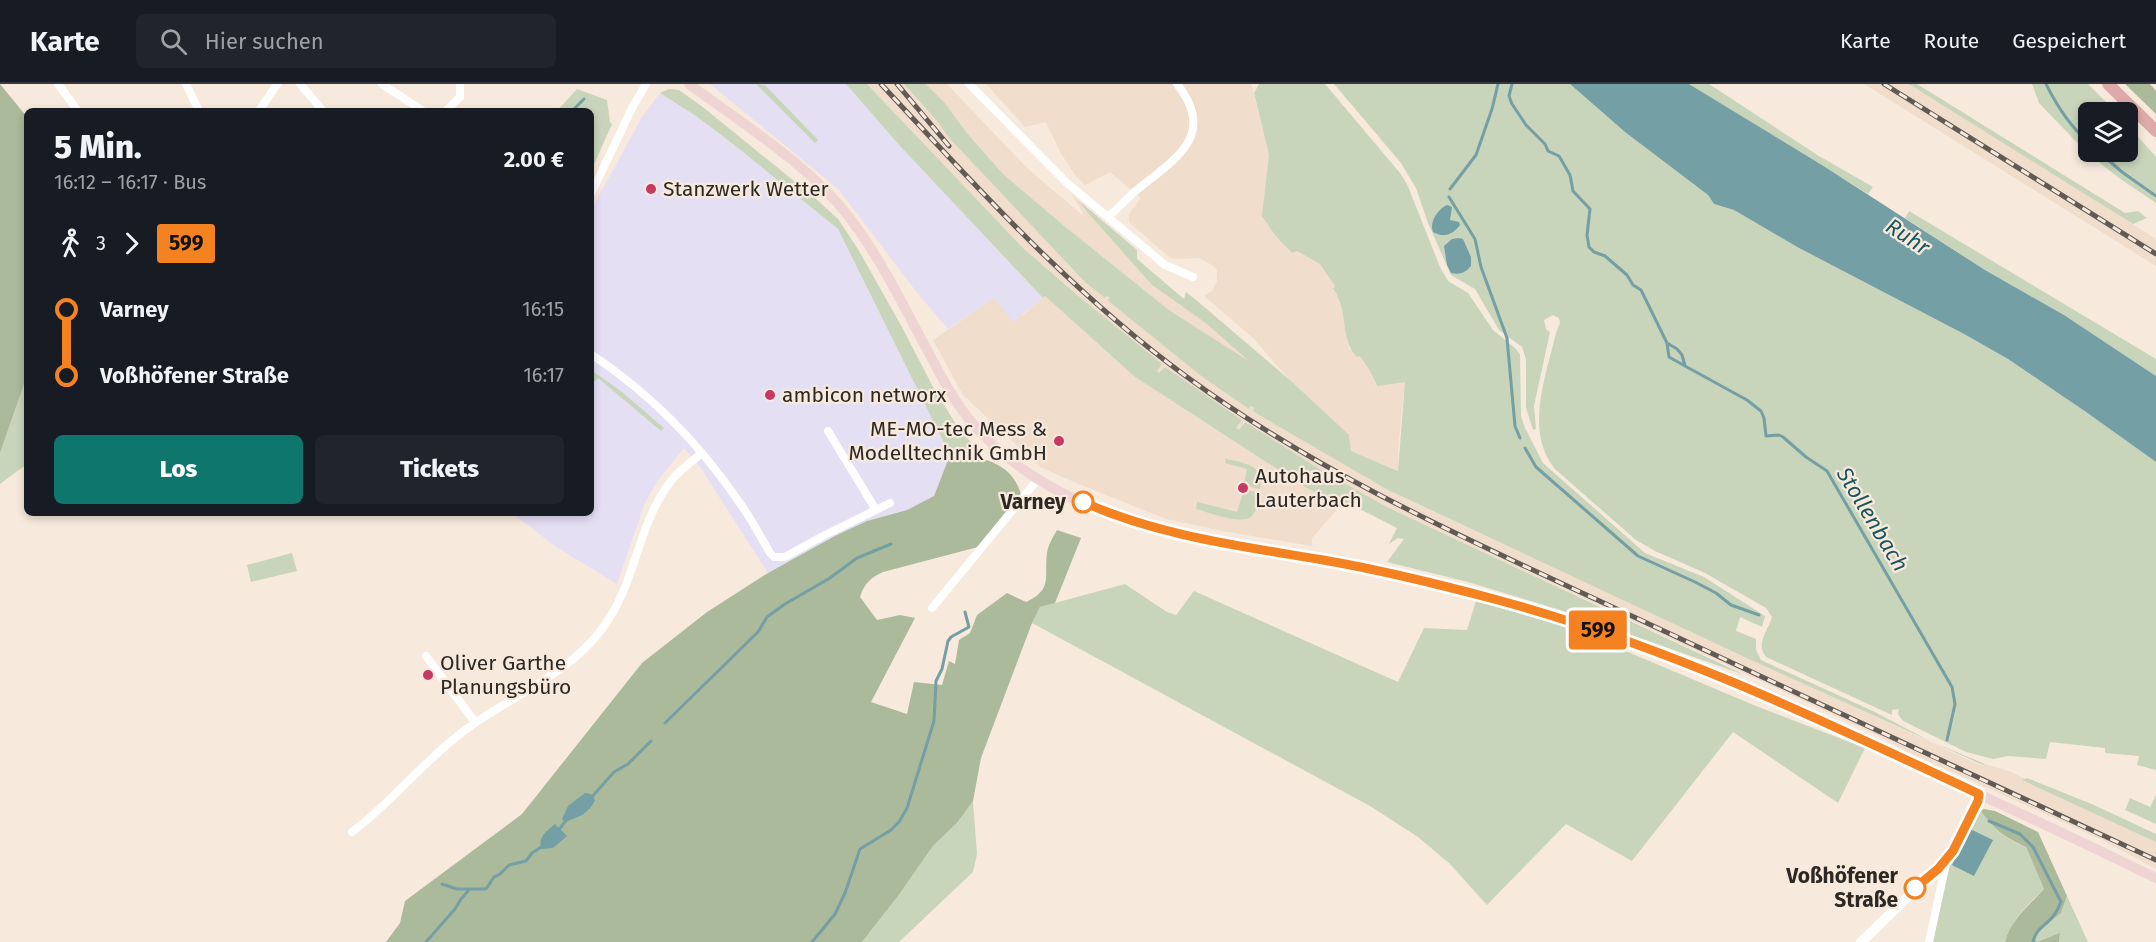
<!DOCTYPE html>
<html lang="de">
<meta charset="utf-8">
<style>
:root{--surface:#171b24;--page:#20242c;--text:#f1f3f6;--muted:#9ea1a6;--line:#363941;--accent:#0f766e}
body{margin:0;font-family:"Fira Sans",sans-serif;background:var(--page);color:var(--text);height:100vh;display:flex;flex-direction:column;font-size:22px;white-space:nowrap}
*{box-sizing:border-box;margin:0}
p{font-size:20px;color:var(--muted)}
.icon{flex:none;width:33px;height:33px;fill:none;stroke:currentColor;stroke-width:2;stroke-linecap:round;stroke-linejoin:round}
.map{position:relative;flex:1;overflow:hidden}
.details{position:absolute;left:24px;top:24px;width:570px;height:408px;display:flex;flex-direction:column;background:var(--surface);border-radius:9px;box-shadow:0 3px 9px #0003}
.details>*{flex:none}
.badge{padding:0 12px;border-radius:4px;font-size:21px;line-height:39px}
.controls{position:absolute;left:2078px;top:18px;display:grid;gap:12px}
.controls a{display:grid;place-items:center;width:60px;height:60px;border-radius:9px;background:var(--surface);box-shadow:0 3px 9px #0003;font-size:30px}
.map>.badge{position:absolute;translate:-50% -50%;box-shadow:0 0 0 3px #fff}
.legs{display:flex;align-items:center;gap:9px;height:66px;padding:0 30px;font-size:20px}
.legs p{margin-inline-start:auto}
.overview{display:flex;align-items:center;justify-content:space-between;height:102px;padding:0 30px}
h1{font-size:33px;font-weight:800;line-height:45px}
.button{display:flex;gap:12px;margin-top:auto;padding:12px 30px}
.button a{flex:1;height:69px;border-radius:9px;background:var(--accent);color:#fff;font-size:24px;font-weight:800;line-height:69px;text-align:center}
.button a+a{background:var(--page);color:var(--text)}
ul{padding:0 30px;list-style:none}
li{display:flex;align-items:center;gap:21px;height:66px;font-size:22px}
li i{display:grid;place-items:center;width:9px;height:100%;margin:0 8px;background:currentColor}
li i::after{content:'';width:15px;height:15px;margin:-8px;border:4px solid;border-radius:50%;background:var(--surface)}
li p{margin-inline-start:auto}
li:first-child i{background:linear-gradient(#0000 50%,currentColor 0)}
li:last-child i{background:linear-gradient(currentColor 50%,#0000 0)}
header{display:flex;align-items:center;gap:36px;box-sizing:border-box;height:84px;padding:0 30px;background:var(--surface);border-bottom:2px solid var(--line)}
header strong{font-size:28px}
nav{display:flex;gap:33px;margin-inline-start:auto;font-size:21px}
.search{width:420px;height:54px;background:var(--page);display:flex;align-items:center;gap:15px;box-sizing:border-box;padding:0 21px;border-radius:9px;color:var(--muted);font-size:22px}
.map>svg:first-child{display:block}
.built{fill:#f0ddcc}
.industrial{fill:#e5dff4}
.green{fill:#c8d5ba}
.forest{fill:#abba9b}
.water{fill:#749fa5}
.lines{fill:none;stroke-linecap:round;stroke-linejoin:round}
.stream{stroke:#749fa5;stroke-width:3}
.minor{stroke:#fff;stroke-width:8}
.tertiary{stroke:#fff;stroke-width:10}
.secondary{stroke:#eed5d4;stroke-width:10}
.primary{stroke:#ddaaa9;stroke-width:12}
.rail-casing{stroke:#625a54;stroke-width:5}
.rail{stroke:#f7eadd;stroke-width:3;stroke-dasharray:9;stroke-linecap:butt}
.line-1-casing{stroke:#fff;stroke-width:14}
.line-1{stroke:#f58220;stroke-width:9}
.poi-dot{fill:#c73963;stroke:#f7eadd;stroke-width:2}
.stop-1-dot{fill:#fff;stroke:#f58220;stroke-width:3}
.labels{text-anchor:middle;stroke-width:4.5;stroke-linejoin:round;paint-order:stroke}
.poi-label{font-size:21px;fill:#2d2824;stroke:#f7eadd;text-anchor:start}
.stop-label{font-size:21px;font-weight:bold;fill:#2d2824;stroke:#f7eadd;text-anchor:end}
.water-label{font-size:22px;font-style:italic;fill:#1a565e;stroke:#f7eadd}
</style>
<header>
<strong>Karte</strong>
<div class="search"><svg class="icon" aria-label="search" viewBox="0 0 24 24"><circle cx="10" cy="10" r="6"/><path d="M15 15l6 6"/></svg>Hier suchen</div>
<nav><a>Karte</a><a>Route</a><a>Gespeichert</a></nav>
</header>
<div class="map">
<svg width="2156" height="858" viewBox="0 0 2156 858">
<rect width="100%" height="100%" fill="#f7eadd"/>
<!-- built -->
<path class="built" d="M 867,0 L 904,0 L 937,37 L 949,54 L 1085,198 L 1105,214 L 1107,212 L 1110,214 L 1249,325 L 1251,322 L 1254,325 L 1253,327 L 1259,331 L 1388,406 L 1417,420 L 1954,669 L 1983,682 L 1985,680 L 2009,687 L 2156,758 L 2156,785 L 2098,754 L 1906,667 L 1877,651 L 1387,423 L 1321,386 L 1245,338 L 1239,347 L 1236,344 L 1242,336 L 1165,283 L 1159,290 L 1157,287 L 1161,280 L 1076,210 L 1023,164 Z
M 926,0 L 947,0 L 1026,83 L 1081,130 L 1083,129 L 1070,108 L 1078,116 L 1088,129 L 1152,201 L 1207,240 L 1251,278 L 1247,278 L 1169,226 L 1063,141 L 1003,90 L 967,49 L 944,18 Z
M 986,0 L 1251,0 L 1269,71 L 1267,97 L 1297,167 L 1320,180 L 1335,202 L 1333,206 L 1340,215 L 1349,265 L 1360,271 L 1370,287 L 1376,302 L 1405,297 L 1398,367 L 1399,387 L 1351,367 L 1254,255 L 1204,212 L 1212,207 L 1217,197 L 1217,186 L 1212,181 L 1199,174 L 1175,175 L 1169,173 L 1129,138 L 1129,130 L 1141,114 L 1110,88 L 1085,101 L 1075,91 L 1060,68 L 1046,38 L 1025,43 Z
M 1864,0 L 1909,0 L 2033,76 L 2156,155 L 2156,182 Z
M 1045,212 L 1135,293 L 1305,403 L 1341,421 L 1312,454 L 1312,462 L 1222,447 L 1166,435 L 1081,401 L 1040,383 L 963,311 L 933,256 L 994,214 L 1023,231 Z"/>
<!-- industrial -->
<path class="industrial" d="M 710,0 L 846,0 L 900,62 L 1043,214 L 1013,238 L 994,214 L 948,245 L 918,210 L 839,106 Z
M 660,9 L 696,32 L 733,60 L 838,145 L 950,371 L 934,412 L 907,426 L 867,437 L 768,489 L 700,383 L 684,364 L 659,395 L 645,419 L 617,500 L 556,463 L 512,429 L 591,429 L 591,126 L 642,33 Z"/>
<!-- green -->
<path class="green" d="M 756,0 L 765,1 L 818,56 L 815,59 Z
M 846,0 L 867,0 L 1023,164 L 1076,210 L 1162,280 L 1157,287 L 1159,289 L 1165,283 L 1242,336 L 1236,344 L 1239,346 L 1245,338 L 1321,386 L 1387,423 L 1745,591 L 1557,525 L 1468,498 L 1387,478 L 1404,455 L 1398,454 L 1389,460 L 1397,444 L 1348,419 L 1341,421 L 1305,403 L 1135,293 L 1045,212 L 1043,214 L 900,62 Z
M 904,0 L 926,0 L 944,18 L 967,49 L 1003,90 L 1063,141 L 1169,226 L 1250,278 L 1207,240 L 1152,201 L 1088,129 L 1078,116 L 1137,166 L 1137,175 L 1184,215 L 1186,208 L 1195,215 L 1291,297 L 1349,351 L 1351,367 L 1398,387 L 1405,298 L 1377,302 L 1370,287 L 1360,272 L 1357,273 C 1339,255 1349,225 1333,205 L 1335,202 L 1320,180 L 1297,167 L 1292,169 L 1275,151 L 1262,132 L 1269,71 L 1254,9 L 1259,0 L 1325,0 L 1400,89 L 1407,100 L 1440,183 L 1448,197 L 1468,209 L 1493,246 L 1515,264 L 1520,270 L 1521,332 L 1525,344 L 1543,379 L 1645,469 L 1704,493 L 1765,532 L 1762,543 L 1740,533 L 1736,547 L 1756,555 L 1756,566 L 1761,576 L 1875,628 L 1930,657 L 1985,680 L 1983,681 L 1749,575 L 1388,406 L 1259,331 L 1253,327 L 1254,324 L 1251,322 L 1249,325 L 1200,291 L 1111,219 L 1108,216 L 1110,214 L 1107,212 L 1105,214 L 1085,198 L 949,54 L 937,37 Z
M 1334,0 L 1570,0 L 1625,48 L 1708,111 L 1714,120 L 1734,126 L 1799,164 L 1964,250 L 2008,275 L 2086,328 L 2156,378 L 2156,686 L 2137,681 L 2139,672 L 2105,669 L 2105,664 L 2050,658 L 2046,675 L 2008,672 L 1993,675 L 1966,668 L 1903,637 L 1898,630 L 1899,625 L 1892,626 L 1892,631 L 1766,573 C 1755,561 1768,546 1772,533 L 1766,524 L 1705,489 L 1655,467 L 1636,456 L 1555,385 C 1524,347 1546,292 1556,249 L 1560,239 L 1559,234 L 1553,231 L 1544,236 L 1546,245 L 1550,248 L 1534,322 L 1536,345 L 1533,346 L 1526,324 L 1526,275 L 1522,263 L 1499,246 L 1475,205 L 1451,191 L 1428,139 L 1416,104 L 1401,79 Z
M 1689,0 L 1709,0 L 1819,72 L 1873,103 L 1868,110 Z
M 1909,0 L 1917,0 L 2125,129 L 2138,127 L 2147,134 L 2133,140 Z
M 2032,0 L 2088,0 L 2116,28 L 2088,28 L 2088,68 L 2127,68 L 2127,40 L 2156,73 L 2156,119 L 2119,94 L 2086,68 L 2039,19 Z
M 577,5 L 607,16 L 610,38 L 612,40 L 591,87 L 591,27 L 557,27 Z
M 669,5 L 679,6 L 704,24 L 815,114 L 838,135 L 858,165 L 903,245 L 933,303 L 957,342 L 983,373 L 950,371 L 838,145 L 733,60 L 696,32 L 660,9 Z
M 1909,127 L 2156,275 L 2156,292 L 2064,231 L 1985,186 L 1905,134 Z
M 591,286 L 622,308 L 664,344 L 661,347 L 598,294 L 594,298 L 591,298 Z
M 27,292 L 27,380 L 0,400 L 0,369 Z
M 1226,375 C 1244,379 1266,381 1260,405 L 1246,402 L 1244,399 L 1247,385 L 1225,379 Z
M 1244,405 L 1259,409 C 1257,416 1257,427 1252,432 C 1242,442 1208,428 1196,425 L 1197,418 L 1237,428 Z
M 292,469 L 297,487 L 251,498 L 247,481 Z
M 1125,500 L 1167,528 L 1176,531 L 1194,507 L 1398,598 L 1424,544 L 1467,546 L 1476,517 L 1571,544 L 1756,622 L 1865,664 L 1838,719 L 1733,648 L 1632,777 L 1566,740 L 1487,821 L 1450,780 L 1418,753 L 1370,722 L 1032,539 L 1040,523 Z
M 2027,694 L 2094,721 L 2156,750 L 2156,758 L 2022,696 Z
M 2156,711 L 2156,740 L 2125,726 L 2130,714 L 2150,723 Z
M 973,717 L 977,770 L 973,788 L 899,858 L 862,858 L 898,812 L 933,762 L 957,739 Z
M 1981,727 C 1994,746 2004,754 2026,763 L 2044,805 C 2029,820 2010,836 2005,858 L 1931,858 L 1950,780 L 1954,776 L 1976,733 Z
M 2067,812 L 2088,858 L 2059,858 L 2060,850 L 2037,858 L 2035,855 L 2040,846 L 2061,829 Z"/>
<!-- forest -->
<path class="forest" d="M 0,0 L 27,33 L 27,292 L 0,369 Z
M 2125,0 L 2150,0 L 2156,7 L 2156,30 Z
M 950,371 C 979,371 1013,378 1021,411 L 978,463 L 883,488 C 870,494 864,500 860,513 L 877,536 L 900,531 L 915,534 L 871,618 L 907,630 L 914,598 L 942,601 L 949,577 L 955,580 L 959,556 L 970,549 L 977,531 L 1007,509 L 1026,518 C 1053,505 1044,494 1047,469 C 1048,461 1053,453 1057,446 L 1081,454 L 1055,519 L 1040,523 L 1032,539 L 981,674 L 973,717 L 957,739 L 933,762 L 898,812 L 862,858 L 386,858 L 400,839 L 405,817 L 522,730 L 642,579 L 707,528 L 768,489 L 835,452 L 867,437 L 907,426 L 934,412 Z
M 1984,725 L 1995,727 L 2038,748 L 2067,812 L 2061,829 L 2040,846 L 2035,855 L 2037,858 L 2060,849 L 2059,858 L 2005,858 C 2010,836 2030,821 2044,805 L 2026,763 C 2004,753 1994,746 1981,727 Z"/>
<!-- water -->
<path class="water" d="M 1570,0 L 1689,0 L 1825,83 L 1985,186 L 2064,231 L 2156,292 L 2156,378 L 2086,328 L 2008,275 L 1964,250 L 1799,164 L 1734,126 L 1714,120 L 1708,111 L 1625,48 Z
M 1447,121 L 1452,123 L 1450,136 L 1459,138 L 1460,141 C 1453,151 1443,154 1433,148 C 1429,138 1438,125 1447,121 Z
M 1459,154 L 1463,155 L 1471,173 L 1471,182 C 1465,189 1460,191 1451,189 L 1447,181 L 1444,162 L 1452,155 Z
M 585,709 L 591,710 L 595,716 C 589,730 578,733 565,738 L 562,735 L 568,722 Z
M 555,740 L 567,752 L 553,764 L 541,765 C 538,753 546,747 555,740 Z
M 1970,745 L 1993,756 L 1974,792 L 1952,781 Z"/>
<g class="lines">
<!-- stream -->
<path class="stream" d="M 1512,0 L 1509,12 L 1512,20 L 1526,41 L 1545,60 L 1548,67 L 1559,72 L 1570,91 L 1573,107 L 1590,125 L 1587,151 L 1589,163 L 1594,168 L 1605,172 L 1627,191 L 1633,201 L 1641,206 L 1667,259 L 1677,265 L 1682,271 L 1685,282 L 1747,316 L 1761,327 L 1764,334 L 1766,352 L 1779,351 L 1783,353 L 1806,373 L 1827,387 L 1952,603 L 1955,620 L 1947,656
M 2046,0 C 2057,22 2070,42 2088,58
M 572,27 L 584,15
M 2099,68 L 2122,88 L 2156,112
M 1450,105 L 1476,71 L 1492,25 L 1498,0
M 1449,113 L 1475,155 L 1481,183 L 1507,254 L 1515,342 L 1520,354
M 1667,259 L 1669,273 L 1685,282
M 1525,364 L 1536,383 L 1638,472 L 1695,498 L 1716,509 L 1731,521 L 1759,531
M 665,639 L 758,548 L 767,533 L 785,520 L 830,494 L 857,474 L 891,460
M 590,715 L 614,688 L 628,680 L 651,657
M 1989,737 L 2020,750 L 2033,763 L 2061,818 C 2059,822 2057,828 2054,831 C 2046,842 2036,844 2033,858
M 558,747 L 567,735
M 442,800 L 457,805 L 486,805 L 494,793 L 500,790 L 509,781 L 526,777 L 532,769 L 543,762
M 426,858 L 455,825 L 461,815 L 468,807
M 812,858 L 835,830 L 845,809 L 860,765 L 891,746 L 899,738 L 907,724 L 934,637 L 936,597 L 942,585 L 948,557 L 951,553 L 969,543 L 965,528"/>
<!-- minor -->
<path class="minor" d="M 58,0 L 78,27
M 186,0 L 199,27
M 300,0 L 323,27
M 382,0 L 423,27
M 969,0 L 1067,99 L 1165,181 L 1193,193
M 259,27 L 277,0
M 446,27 L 460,13 L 460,0
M 591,110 L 633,22 L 646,0
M 1108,133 C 1116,126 1124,118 1132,110 C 1149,95 1184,73 1191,52 C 1198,33 1188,14 1177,0
M 591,270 C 649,309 700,360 739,418 C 751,434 760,452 770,469 L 774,473 L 785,473 L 821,453 L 890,419
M 828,347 L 876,426
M 932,524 L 1038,395
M 426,572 L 475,638
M 352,748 C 391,719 421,680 460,650 C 507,613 565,594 602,545 C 636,501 637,440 671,397 C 680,386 691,378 702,369
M 1929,858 L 1945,784 L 1943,779"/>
<!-- tertiary -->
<path class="tertiary" d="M 1861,858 L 1943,779 L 1953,767 L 1978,717 L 1979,710"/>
<!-- secondary -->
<path class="secondary" d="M 689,0 C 743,40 808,80 849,133 C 879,172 901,217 924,260 C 939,288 953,317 974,341 C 991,361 1012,378 1033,392 C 1129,455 1248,462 1357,482 C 1425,494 1493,513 1559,533 C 1653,562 1744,603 1833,644 C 1941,692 2049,742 2156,794"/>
<!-- primary -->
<path class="primary" d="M 2108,0 L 2156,47"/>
<!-- rail casing -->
<g class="rail-casing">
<path id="rail" d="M 881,0 C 977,104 1072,209 1187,293 C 1325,394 1480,461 1634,533 C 1808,614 1982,696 2156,776
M 897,0 L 949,62
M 1884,0 L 2156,170"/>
</g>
<!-- rail -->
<use href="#rail" class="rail"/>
</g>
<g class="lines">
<!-- line-1 casing -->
<g class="line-1-casing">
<path id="line-1" d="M 1083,418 C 1159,452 1241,462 1323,476 C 1381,486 1438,500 1494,515 C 1663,560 1822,636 1979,710 L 1978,717 L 1953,767 L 1938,785 L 1915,804"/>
</g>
<!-- line-1 -->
<use href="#line-1" class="line-1"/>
</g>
<!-- markers -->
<g class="poi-dot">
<circle cx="651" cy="105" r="6"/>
<circle cx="770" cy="311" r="6"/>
<circle cx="1059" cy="357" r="6"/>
<circle cx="1243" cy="404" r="6"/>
<circle cx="428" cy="591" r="6"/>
</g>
<g class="stop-1-dot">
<circle cx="1083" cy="418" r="10"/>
<circle cx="1915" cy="804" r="10"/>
</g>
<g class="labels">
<!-- poi labels -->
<g class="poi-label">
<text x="663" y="112">Stanzwerk Wetter</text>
<text x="782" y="318">ambicon networx</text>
<text x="1047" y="352" text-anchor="end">ME-MO-tec Mess &amp;<tspan x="1047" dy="24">Modelltechnik GmbH</tspan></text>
<text x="1255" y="399">Autohaus<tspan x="1255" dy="24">Lauterbach</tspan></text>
<text x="440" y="586">Oliver Garthe<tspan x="440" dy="24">Planungsbüro</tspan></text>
</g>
<!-- stop labels -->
<g class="stop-label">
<text x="1066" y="425">Varney</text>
<text x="1898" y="799">Voßhöfener<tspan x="1898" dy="24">Straße</tspan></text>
</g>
<!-- water labels -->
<g class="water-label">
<text transform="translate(1908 152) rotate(33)" y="8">Ruhr</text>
<text transform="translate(1873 435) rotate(59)" y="8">Stollenbach</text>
</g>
</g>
</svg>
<div class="controls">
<a><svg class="icon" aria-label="layers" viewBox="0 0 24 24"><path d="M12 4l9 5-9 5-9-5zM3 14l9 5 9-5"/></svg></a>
</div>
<b class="badge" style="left:1598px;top:546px;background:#f58220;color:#111">599</b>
<section class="details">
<div class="overview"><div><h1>5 Min.</h1><p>16:12 – 16:17 · Bus</p></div><b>2.00 €</b></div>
<div class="legs"><svg class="icon" aria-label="walk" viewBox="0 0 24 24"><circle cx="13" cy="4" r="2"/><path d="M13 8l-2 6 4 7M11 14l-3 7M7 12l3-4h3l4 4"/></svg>3<svg class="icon" aria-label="forward" viewBox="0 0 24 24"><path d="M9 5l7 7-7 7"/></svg><b class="badge" style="background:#f58220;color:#111">599</b></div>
<ul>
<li><i style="color:#f58220"></i><b>Varney</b><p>16:15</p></li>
<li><i style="color:#f58220"></i><b>Voßhöfener Straße</b><p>16:17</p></li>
</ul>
<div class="button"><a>Los</a><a>Tickets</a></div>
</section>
</div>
